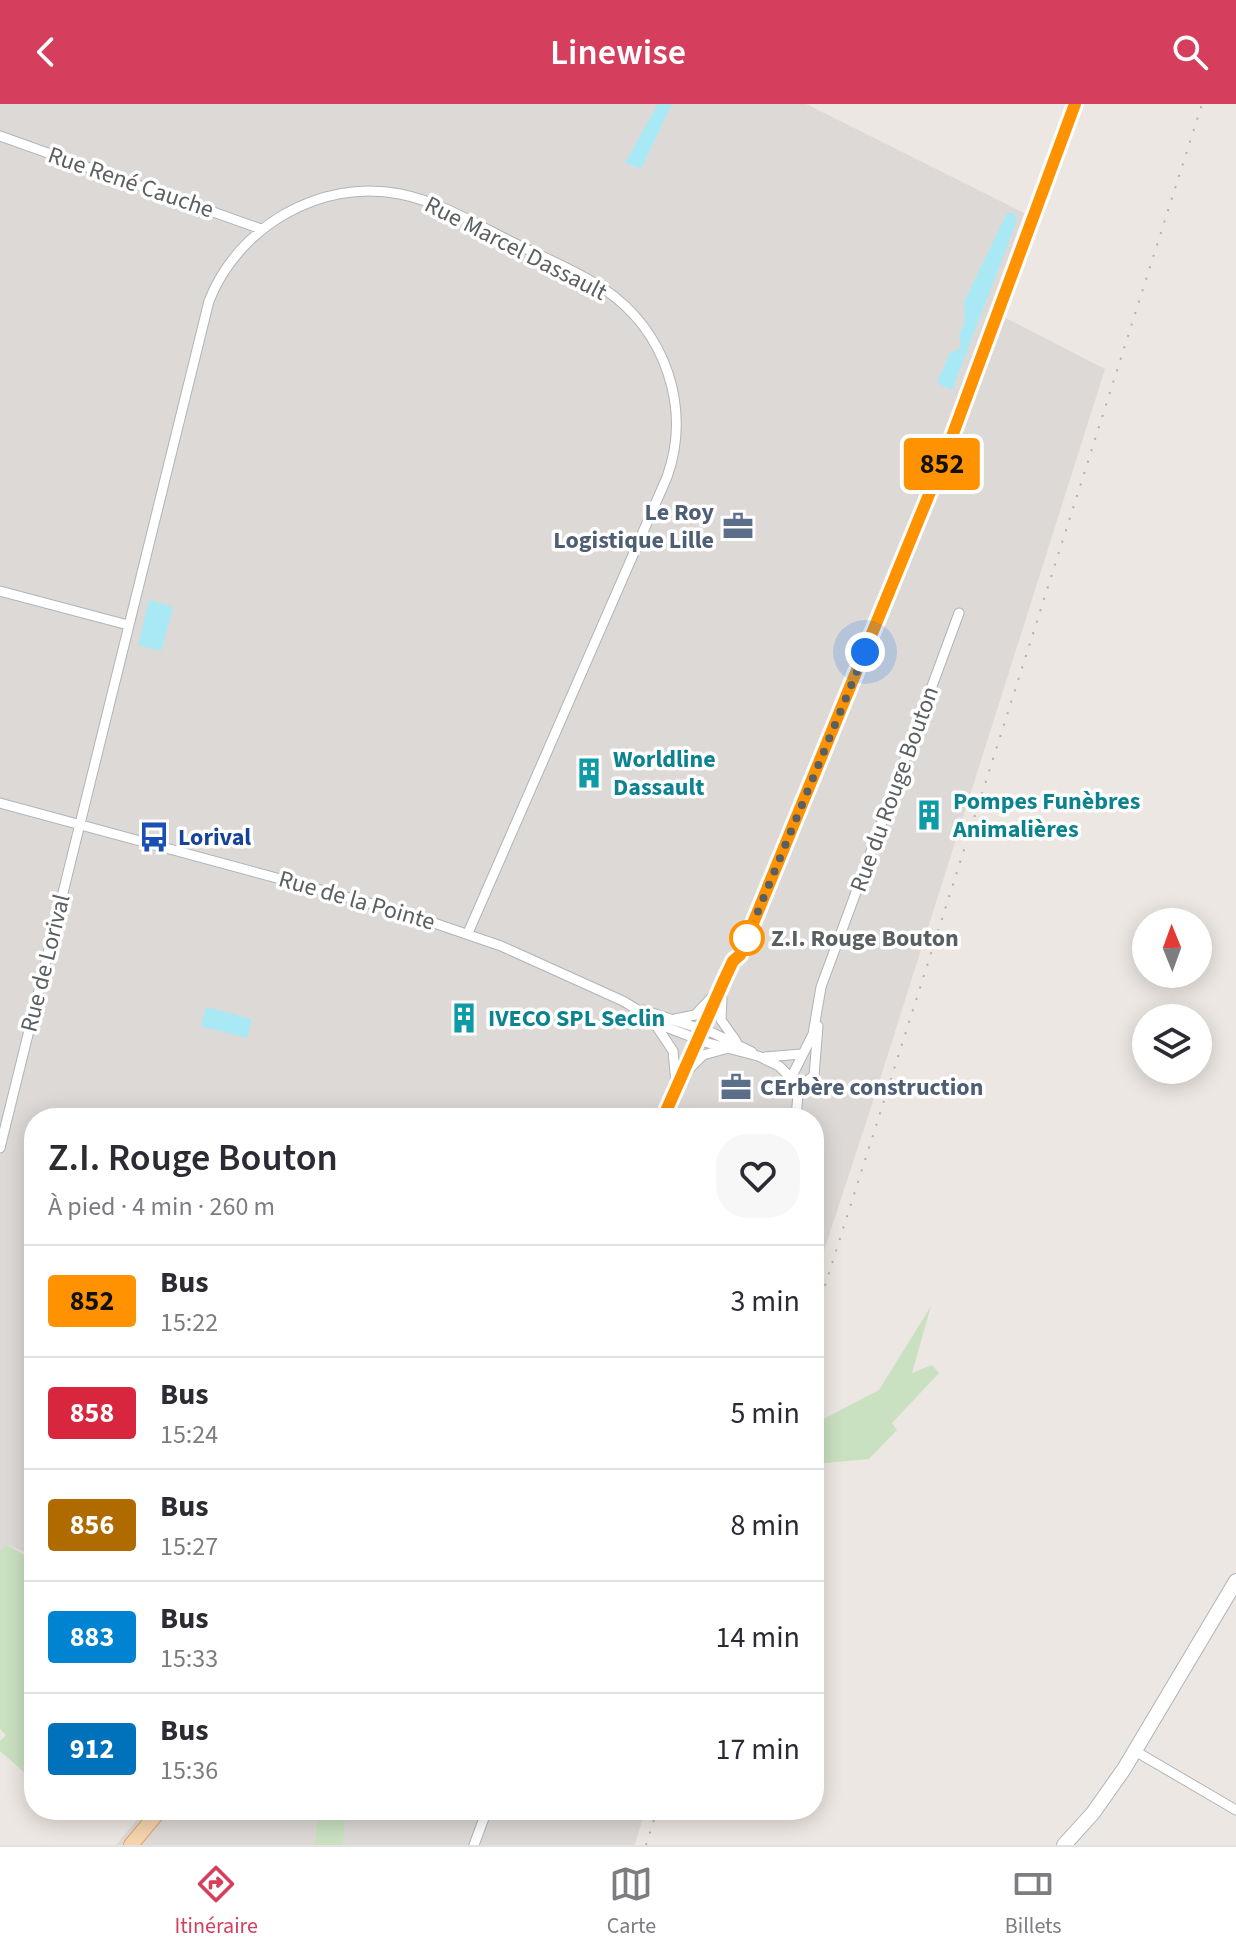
<!DOCTYPE html>
<html lang="fr">
<meta charset="utf-8">
<style>
:root{--surface:#fff;--page:#f7f7f7;--text:#2b2b33;--muted:#7c7c81;--line:#e1e1e2;--accent:#d53e5d}
body{margin:0;font-family:"Source Sans 3",sans-serif;background:var(--page);color:var(--text);height:100vh;display:flex;flex-direction:column;font-size:30px;white-space:nowrap}
*{box-sizing:border-box;margin:0}
p{font-size:26px;color:var(--muted)}
.icon{flex:none;width:44px;height:44px;fill:none;stroke:currentColor;stroke-width:2;stroke-linecap:round;stroke-linejoin:round}
.map{position:relative;flex:1;overflow:hidden}
.details{position:absolute;left:24px;top:1004px;width:800px;height:712px;display:flex;flex-direction:column;background:var(--surface);border-radius:32px;box-shadow:0 4px 20px #0003}
.details>*{flex:none}
.badge{padding:0 16px;border-radius:6px;font-size:28px;line-height:52px}
.needle{width:52px;rotate:359deg}
.fabs{position:absolute;left:1132px;top:804px;display:grid;gap:16px}
.fabs a{display:grid;place-items:center;width:80px;height:80px;border-radius:50%;background:var(--surface);box-shadow:0 4px 20px #0003;font-size:40px}
.you{position:absolute;width:40px;height:40px;margin:-20px;border:6px solid #fff;border-radius:50%;background:#1a73e8;box-shadow:0 0 0 12px #1a73e833}
.map>.badge{position:absolute;translate:-50% -50%;box-shadow:0 0 0 4px #fff}
.round{display:grid;place-items:center;flex:none;width:84px;height:84px;border-radius:32px;background:var(--page)}
.head{display:flex;align-items:center;justify-content:space-between;height:136px;padding:0 24px}
h1{font-size:38px;font-weight:600;line-height:60px}
ul{padding:0;list-style:none}
li{display:flex;align-items:center;gap:24px;height:112px;padding:0 24px;border-top:2px solid var(--line)}
li div{flex:1}
li b{display:block;font-size:30px}
li em{font-style:normal}
li .badge{min-width:88px;font-weight:700;text-align:center}
header{display:flex;justify-content:space-between;align-items:center;height:104px;padding:0 24px;background:var(--accent);color:#fff;font-size:36px;font-weight:600}
.tabs{display:flex;justify-content:space-around;align-items:center;height:112px;border-top:2px solid var(--line);background:var(--surface);font-size:22px;color:var(--muted)}
.tabs a{display:grid;justify-items:center;gap:4px}
.tabs .on{color:var(--accent)}
.map>svg:first-child{display:block}
.industrial{fill:#ddd9d6}
.green{fill:#cae1c1}
.water{fill:#a9e9f5}
.lines{fill:none;stroke-linecap:round;stroke-linejoin:round}
.minor-casing{stroke:#b0b4b6;stroke-width:11}
.secondary-casing{stroke:#afb3b6;stroke-width:16}
.primary-casing{stroke:#e19c66;stroke-width:16}
.minor{stroke:#fff;stroke-width:9}
.secondary{stroke:#fff;stroke-width:14}
.primary{stroke:#f6d5ad;stroke-width:14}
.rail{stroke:#b0b1b1;stroke-width:2;stroke-dasharray:2 10;stroke-linecap:butt}
.line-casing{stroke:#fff;stroke-width:18}
.line{stroke:#ff9200;stroke-width:12}
.walk{stroke:#5a5f61;stroke-width:8;stroke-dasharray:0 14.4}
.stop-dot{fill:#fff;stroke:#ff9200;stroke-width:4}
.labels{text-anchor:middle;stroke-width:7;stroke-linejoin:round;paint-order:stroke}
.street-label{font-size:24px;fill:#5a5f61;stroke:#fff}
.service-label{font-size:24px;font-weight:bold;fill:#4e5e75;stroke:#fff;text-anchor:end}
.culture-label{font-size:24px;font-weight:bold;fill:#0d838f;stroke:#fff;text-anchor:start}
.transit-label{font-size:24px;font-weight:bold;fill:#164399;stroke:#fff;text-anchor:start}
.stop-label{font-size:24px;font-weight:bold;fill:#5a5f61;stroke:#fff;text-anchor:start}
</style>
<header><svg class="icon" aria-label="back" viewBox="0 0 24 24"><path d="M15 5l-7 7 7 7"/></svg>Linewise<svg class="icon" aria-label="search" viewBox="0 0 24 24"><circle cx="10" cy="10" r="6"/><path d="M15 15l6 6"/></svg></header>
<div class="map">
<svg width="1236" height="1741" viewBox="0 0 1236 1741">
<rect width="100%" height="100%" fill="#ece7e2"/>
<!-- industrial -->
<path class="industrial" d="M 0,0 L 806,0 L 1024,109 L 990,206 L 1105,265 L 875,991 L 814,1177 L 814,1014 L 34,1014 L 34,1452 L 6,1440 L 0,1446 Z
M 145,1706 L 645,1706 L 635,1741 L 116,1741 Z"/>
<!-- green -->
<path class="green" d="M 931,1202 L 912,1269 L 932,1261 L 939,1269 L 892,1319 L 897,1326 L 869,1355 L 814,1360 L 814,1320 L 879,1286 Z
M 6,1440 L 34,1457 L 34,1677 L 0,1647 L 0,1637 L 6,1631 L 0,1625 L 0,1446 Z
M 318,1706 L 345,1706 L 343,1741 L 315,1741 Z"/>
<!-- water -->
<path class="water" d="M 658,0 L 672,0 L 641,65 L 625,59 Z
M 1007,109 L 1014,109 L 1017,116 L 952,286 L 938,280 L 938,276 L 950,249 L 959,245 L 961,238 L 959,232 L 965,217 L 964,198 Z
M 149,496 L 173,503 L 161,547 L 138,541 Z
M 206,903 L 252,915 L 247,934 L 201,922 Z"/>
<g class="lines">
<!-- minor casing -->
<g class="minor-casing">
<path id="minor" d="M 0,32 L 261,125
M 0,487 L 128,521
M 0,699 L 402,808 L 501,842 L 623,897 L 666,923 L 708,939 L 758,952 L 779,962 L 791,974 L 798,990 L 796,1014
M 722,893 L 721,916 L 736,937
M 643,906 L 713,929 L 752,948
M 675,915 L 695,911 L 712,893
M 655,920 L 673,947 L 676,979
M 765,953 L 801,950
M 690,964 L 703,951 L 725,945
M 791,974 L 813,930 L 821,883 L 959,509
M 796,985 L 814,972 L 818,922
M 0,1044 L 209,197 C 238,123 320,74 400,90 C 440,98 476,120 512,138 C 542,153 576,166 604,185 C 665,226 692,304 667,373 L 468,829
M 1135,1647 L 1236,1706
M 474,1741 L 487,1706"/>
</g>
<!-- secondary casing -->
<g class="secondary-casing">
<path id="secondary" d="M 1064,1741 L 1093,1709 L 1124,1665 L 1236,1477"/>
</g>
<!-- primary casing -->
<g class="primary-casing">
<path id="primary" d="M 663,1014 L 725,874 L 733,857 L 740,851 L 944,354 L 1075,0
M 131,1741 L 160,1706"/>
</g>
<!-- minor -->
<use href="#minor" class="minor"/>
<!-- secondary -->
<use href="#secondary" class="secondary"/>
<!-- primary -->
<use href="#primary" class="primary"/>
<!-- rail -->
<path class="rail" d="M 814,1216 L 1202,0
M 646,1741 L 657,1706"/>
</g>
<g class="lines">
<!-- line casing -->
<g class="line-casing">
<path id="line" d="M 663,1014 L 725,874 L 733,857 L 740,851 L 944,354 L 1075,0"/>
</g>
<!-- line -->
<use href="#line" class="line"/>
<!-- walk -->
<path class="walk" d="M 747,834 L 865,548"/>
</g>
<!-- icons -->
<defs>
<g id="office-bare" transform="scale(2.4)"><path d="M-6-3h4V-5.5h4V-3h4V5H-6ZM-1-4.5V-3h2v-1.5ZM-6 0V1H6V0Z" fill="#5c6f8a" stroke="#fff" stroke-width="2.5" paint-order="stroke"/></g>
<g id="building-bare" transform="scale(2.4)"><path d="M-4-6H4V6H1V3H-1V6H-4ZM-2.5-4.3h1.7v1.8h-1.7ZM.8-4.3h1.7v1.8H.8ZM-2.5-1h1.7V.8h-1.7ZM.8-1h1.7V.8H.8Z" fill="#0f9aa8" stroke="#fff" stroke-width="2.5" paint-order="stroke"/></g>
<g id="bus-bare" transform="scale(2.4)"><path d="M-5-6H5V4H4V6H2V4H-2V6H-4V4H-5ZM-3.5-4V0h7V-4ZM-3.5 1.2v1.5H-2V1.2ZM2 1.2v1.5H3.5V1.2Z" fill="#1a4fb4" stroke="#fff" stroke-width="2.5" paint-order="stroke"/></g>
</defs>
<g fill-rule="evenodd">
<use href="#office-bare" x="738" y="422"/>
<use href="#building-bare" x="589" y="669"/>
<use href="#building-bare" x="929" y="711"/>
<use href="#bus-bare" x="154" y="733"/>
<use href="#building-bare" x="464" y="914"/>
<use href="#office-bare" x="736" y="983"/>
</g>
<!-- markers -->
<circle class="stop-dot" cx="747" cy="834" r="16"/>
<g class="labels">
<!-- street labels -->
<g class="street-label">
<text transform="translate(131 78) rotate(19)" y="8">Rue René Cauche</text>
<text transform="translate(516 144) rotate(27)" y="8">Rue Marcel Dassault</text>
<text transform="translate(894 685) rotate(-70)" y="8">Rue du Rouge Bouton</text>
<text transform="translate(357 796) rotate(16)" y="8">Rue de la Pointe</text>
<text transform="translate(45 859) rotate(-76)" y="8">Rue de Lorival</text>
</g>
<!-- service labels -->
<g class="service-label">
<text x="714" y="416">Le Roy<tspan x="714" dy="28">Logistique Lille</tspan></text>
<text x="760" y="991" text-anchor="start">CErbère construction</text>
</g>
<!-- culture labels -->
<g class="culture-label">
<text x="613" y="663">Worldline<tspan x="613" dy="28">Dassault</tspan></text>
<text x="953" y="705">Pompes Funèbres<tspan x="953" dy="28">Animalières</tspan></text>
<text x="488" y="922">IVECO SPL Seclin</text>
</g>
<!-- transit labels -->
<g class="transit-label">
<text x="178" y="741">Lorival</text>
</g>
<!-- stop labels -->
<g class="stop-label">
<text x="771" y="842">Z.I. Rouge Bouton</text>
</g>
</g>
</svg>
<div class="fabs">
<a><svg class="needle" viewBox="-14 -14 28 28"><path d="M0-13l5 13h-10z" fill="#e53935"/><path d="M0 13l5-13h-10z" fill="#7c7c81"/></svg></a>
<a><svg class="icon" aria-label="layers" viewBox="0 0 24 24"><path d="M12 4l9 5-9 5-9-5zM3 14l9 5 9-5"/></svg></a>
</div>
<div class="you" style="left:865px;top:548px"></div>
<b class="badge" style="left:942px;top:360px;background:#ff9200;color:#111">852</b>
<section class="details">
<div class="head"><div><h1>Z.I. Rouge Bouton</h1><p>À pied · 4 min · 260 m</p></div><a class="round"><svg class="icon" aria-label="heart" viewBox="0 0 24 24"><path d="M12 20l-8-8c-3-5 5-10 8-4 3-6 11-1 8 4z"/></svg></a></div>
<ul>
<li><span class="badge" style="background:#ff9200;color:#111">852</span><div><b>Bus</b><p>15:22</p></div><em>3 min</em></li>
<li><span class="badge" style="background:#d7263d;color:#fff">858</span><div><b>Bus</b><p>15:24</p></div><em>5 min</em></li>
<li><span class="badge" style="background:#b06b00;color:#fff">856</span><div><b>Bus</b><p>15:27</p></div><em>8 min</em></li>
<li><span class="badge" style="background:#0084d1;color:#fff">883</span><div><b>Bus</b><p>15:33</p></div><em>14 min</em></li>
<li><span class="badge" style="background:#0072bc;color:#fff">912</span><div><b>Bus</b><p>15:36</p></div><em>17 min</em></li>
</ul>
</section>
</div>
<nav class="tabs">
<a class="on"><svg class="icon" aria-label="directions" viewBox="0 0 24 24"><path d="M12 3l9 9-9 9-9-9zM9 14v-3h6M13 9l2 2-2 2"/></svg>Itinéraire</a>
<a><svg class="icon" aria-label="map" viewBox="0 0 24 24"><path d="M3 6l6-2 6 2 6-2v14l-6 2-6-2-6 2zM9 4v14M15 6v14"/></svg>Carte</a>
<a><svg class="icon" aria-label="tickets" viewBox="0 0 24 24"><path d="M3 7h18v10H3zM15 7v10"/></svg>Billets</a>
</nav>
